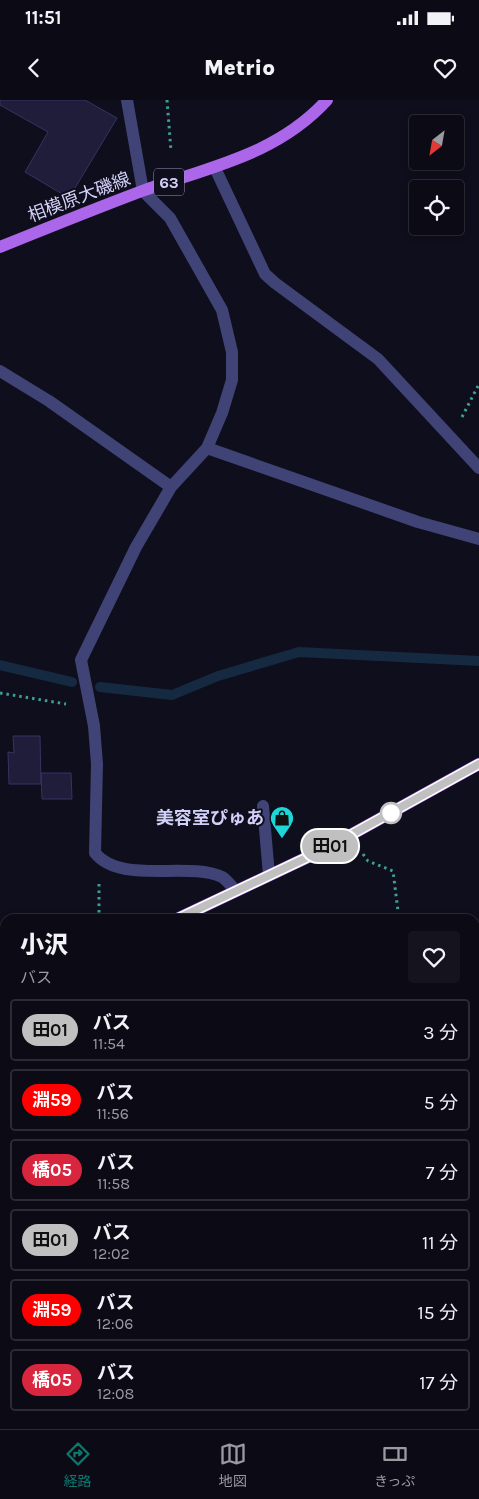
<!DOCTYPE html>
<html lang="ja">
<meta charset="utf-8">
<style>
:root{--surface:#0b0a15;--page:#14131e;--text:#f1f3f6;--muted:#9a9aa0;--line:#2b2b34;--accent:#0f766e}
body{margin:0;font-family:Karla,"Noto Sans JP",sans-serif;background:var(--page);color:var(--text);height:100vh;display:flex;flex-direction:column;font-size:19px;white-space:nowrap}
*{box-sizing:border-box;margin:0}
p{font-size:16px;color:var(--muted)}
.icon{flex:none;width:28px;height:28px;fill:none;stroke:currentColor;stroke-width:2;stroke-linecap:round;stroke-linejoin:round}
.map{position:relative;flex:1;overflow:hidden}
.details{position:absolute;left:0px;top:814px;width:480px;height:516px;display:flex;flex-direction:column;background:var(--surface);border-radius:15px 15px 0 0;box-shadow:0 2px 8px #0003,0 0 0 1px var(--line)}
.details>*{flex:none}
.badge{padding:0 10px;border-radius:16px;font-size:18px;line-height:32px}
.needle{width:32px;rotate:211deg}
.tools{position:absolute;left:409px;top:15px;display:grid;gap:10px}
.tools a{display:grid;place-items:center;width:55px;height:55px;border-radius:5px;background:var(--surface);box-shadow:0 2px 8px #0003,0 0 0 1px var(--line);font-size:25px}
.map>.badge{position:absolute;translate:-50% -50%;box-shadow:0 0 0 2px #fff}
.round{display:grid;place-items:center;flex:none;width:52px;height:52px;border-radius:5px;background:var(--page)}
.overview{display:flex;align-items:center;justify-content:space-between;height:85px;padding:0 20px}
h1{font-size:24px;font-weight:800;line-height:38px}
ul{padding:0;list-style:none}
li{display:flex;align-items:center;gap:15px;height:62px;margin:0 10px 8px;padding:0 10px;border:2px solid var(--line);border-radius:5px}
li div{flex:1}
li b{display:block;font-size:19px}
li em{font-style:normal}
li .badge{min-width:55px;font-weight:700;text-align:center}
.status{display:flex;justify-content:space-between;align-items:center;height:35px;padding:0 25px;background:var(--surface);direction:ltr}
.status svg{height:14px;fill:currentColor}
header{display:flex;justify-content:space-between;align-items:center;height:65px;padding:0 20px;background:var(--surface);font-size:22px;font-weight:800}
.menu{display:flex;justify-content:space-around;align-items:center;height:70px;border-top:1px solid var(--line);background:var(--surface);font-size:14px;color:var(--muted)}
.menu a{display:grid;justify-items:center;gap:2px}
.menu .on{color:var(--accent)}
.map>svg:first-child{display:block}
.green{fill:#122523}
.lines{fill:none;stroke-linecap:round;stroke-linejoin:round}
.stream{stroke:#152940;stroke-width:10}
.building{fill:#201d3b;stroke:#373264}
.path{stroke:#3da090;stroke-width:3;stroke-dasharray:2.5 4;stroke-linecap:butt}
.minor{stroke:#404375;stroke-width:12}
.major{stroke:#ac66ea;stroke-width:12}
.line-casing{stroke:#fff;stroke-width:11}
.line{stroke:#c0c0c0;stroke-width:8}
.stop-dot{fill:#fff;stroke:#c0c0c0;stroke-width:2.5}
.labels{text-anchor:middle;stroke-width:4;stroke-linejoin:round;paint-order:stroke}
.shield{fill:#0f0e1c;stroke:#9796b6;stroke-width:1}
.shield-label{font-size:16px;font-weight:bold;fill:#d1d0f8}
.street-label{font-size:18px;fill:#d1d0f8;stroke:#0f0e1c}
.poi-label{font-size:18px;font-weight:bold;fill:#d1d0f8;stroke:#0f0e1c;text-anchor:end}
</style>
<div class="status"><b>11:51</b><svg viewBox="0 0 49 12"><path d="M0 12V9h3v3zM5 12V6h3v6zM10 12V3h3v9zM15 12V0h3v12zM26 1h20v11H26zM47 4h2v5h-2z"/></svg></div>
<header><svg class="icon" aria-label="back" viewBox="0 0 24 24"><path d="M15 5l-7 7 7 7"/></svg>Metrio<svg class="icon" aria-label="heart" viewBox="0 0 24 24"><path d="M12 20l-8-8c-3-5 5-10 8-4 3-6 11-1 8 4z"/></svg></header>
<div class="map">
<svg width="479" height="1329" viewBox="0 0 479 1329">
<rect width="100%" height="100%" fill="#0f0e1c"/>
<!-- green -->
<path class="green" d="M 475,1075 L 479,1076 L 479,1231 L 475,1223 Z
M 0,1155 L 5,1155 L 5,1325 L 310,1325 L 312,1329 L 0,1329 Z"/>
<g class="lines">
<!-- stream -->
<path class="stream" d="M 0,565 L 72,582
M 100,587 L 172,595 L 218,576 L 299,552 L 479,561"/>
</g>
<!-- building -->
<path class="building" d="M 0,0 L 85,0 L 117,18 L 69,98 L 25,72 L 48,32 L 0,5 Z
M 13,636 L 40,636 L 41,684 L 9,684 L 8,652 L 14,653 Z
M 41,673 L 71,673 L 72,699 L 42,699 Z"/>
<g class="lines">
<!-- path -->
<path class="path" d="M 167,0 L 171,51
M 462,317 L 479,284
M 0,593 L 66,604
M 363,754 L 368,761 L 393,771 L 399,819
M 99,784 L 99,815
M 475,917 L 479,917
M 475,1119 L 479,1129
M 0,1199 L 5,1210"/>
<!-- minor -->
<path class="minor" d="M 127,0 L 143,91 L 170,118 L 222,210 L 232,252 L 232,280 L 222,313 L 207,348 L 171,387 L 136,447 L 81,560 L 94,626 L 97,664 L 95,753 C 121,785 187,761 222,777 C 227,780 232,787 236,791
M 215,68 L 265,174 L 275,183 L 378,259 L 479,368
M 0,271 L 49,301 L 171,387
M 207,348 L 418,422 L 479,439
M 263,706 L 269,775"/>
<!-- major -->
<path class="major" d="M 0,147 C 47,128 94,109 142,91 C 209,67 277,55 327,0
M 177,819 L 327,748 L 479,664
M 0,905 L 5,902
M 0,1262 L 5,1272
M 30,1325 L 32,1329"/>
</g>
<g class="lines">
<!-- line casing -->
<g class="line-casing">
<path id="line" d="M 177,819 L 327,748 L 479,664"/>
</g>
<!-- line -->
<use href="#line" class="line"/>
</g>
<!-- icons -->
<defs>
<g id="shop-pin" transform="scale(1.25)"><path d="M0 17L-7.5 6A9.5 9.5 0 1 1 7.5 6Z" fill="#1ed6d7" stroke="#0f0e1c"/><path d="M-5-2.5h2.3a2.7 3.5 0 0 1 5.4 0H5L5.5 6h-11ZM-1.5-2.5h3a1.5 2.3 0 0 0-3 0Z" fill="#111"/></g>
</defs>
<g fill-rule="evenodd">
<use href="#shop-pin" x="282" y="718"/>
</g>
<!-- markers -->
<circle class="stop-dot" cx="391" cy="713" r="10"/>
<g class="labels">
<!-- shield labels -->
<rect class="shield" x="154" y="68.5" width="30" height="27" rx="4"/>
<g class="shield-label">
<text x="169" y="88">63</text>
</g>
<!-- street labels -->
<g class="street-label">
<text transform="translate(79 97) rotate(-21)" y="6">相模原大磯線</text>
</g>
<!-- poi labels -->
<g class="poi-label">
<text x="264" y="724">美容室ぴゅあ</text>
</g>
</g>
</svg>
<div class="tools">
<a><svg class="needle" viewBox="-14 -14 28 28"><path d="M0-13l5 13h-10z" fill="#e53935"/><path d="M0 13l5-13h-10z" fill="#9a9aa0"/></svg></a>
<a><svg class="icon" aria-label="locate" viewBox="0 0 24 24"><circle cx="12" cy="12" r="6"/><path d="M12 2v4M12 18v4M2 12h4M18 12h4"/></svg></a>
</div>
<b class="badge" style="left:330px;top:746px;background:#c0c0c0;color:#111">田01</b>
<section class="details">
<div class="overview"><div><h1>小沢</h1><p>バス</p></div><a class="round"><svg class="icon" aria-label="heart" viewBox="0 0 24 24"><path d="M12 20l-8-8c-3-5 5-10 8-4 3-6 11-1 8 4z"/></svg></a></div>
<ul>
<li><span class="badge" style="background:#c0c0c0;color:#111">田01</span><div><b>バス</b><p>11:54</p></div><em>3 分</em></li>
<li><span class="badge" style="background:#f00;color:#fff">淵59</span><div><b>バス</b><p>11:56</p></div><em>5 分</em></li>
<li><span class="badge" style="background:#d7263d;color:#fff">橋05</span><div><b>バス</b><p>11:58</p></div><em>7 分</em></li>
<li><span class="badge" style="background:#c0c0c0;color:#111">田01</span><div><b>バス</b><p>12:02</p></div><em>11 分</em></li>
<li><span class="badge" style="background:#f00;color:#fff">淵59</span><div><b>バス</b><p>12:06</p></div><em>15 分</em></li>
<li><span class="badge" style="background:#d7263d;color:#fff">橋05</span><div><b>バス</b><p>12:08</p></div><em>17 分</em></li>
</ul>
</section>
</div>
<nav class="menu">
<a class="on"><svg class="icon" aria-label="directions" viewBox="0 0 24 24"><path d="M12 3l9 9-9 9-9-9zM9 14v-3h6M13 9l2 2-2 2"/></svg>経路</a>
<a><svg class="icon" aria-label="map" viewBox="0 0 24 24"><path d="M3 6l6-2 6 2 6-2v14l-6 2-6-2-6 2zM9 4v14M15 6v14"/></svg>地図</a>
<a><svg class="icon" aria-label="tickets" viewBox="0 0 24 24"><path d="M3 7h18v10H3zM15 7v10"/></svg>きっぷ</a>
</nav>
